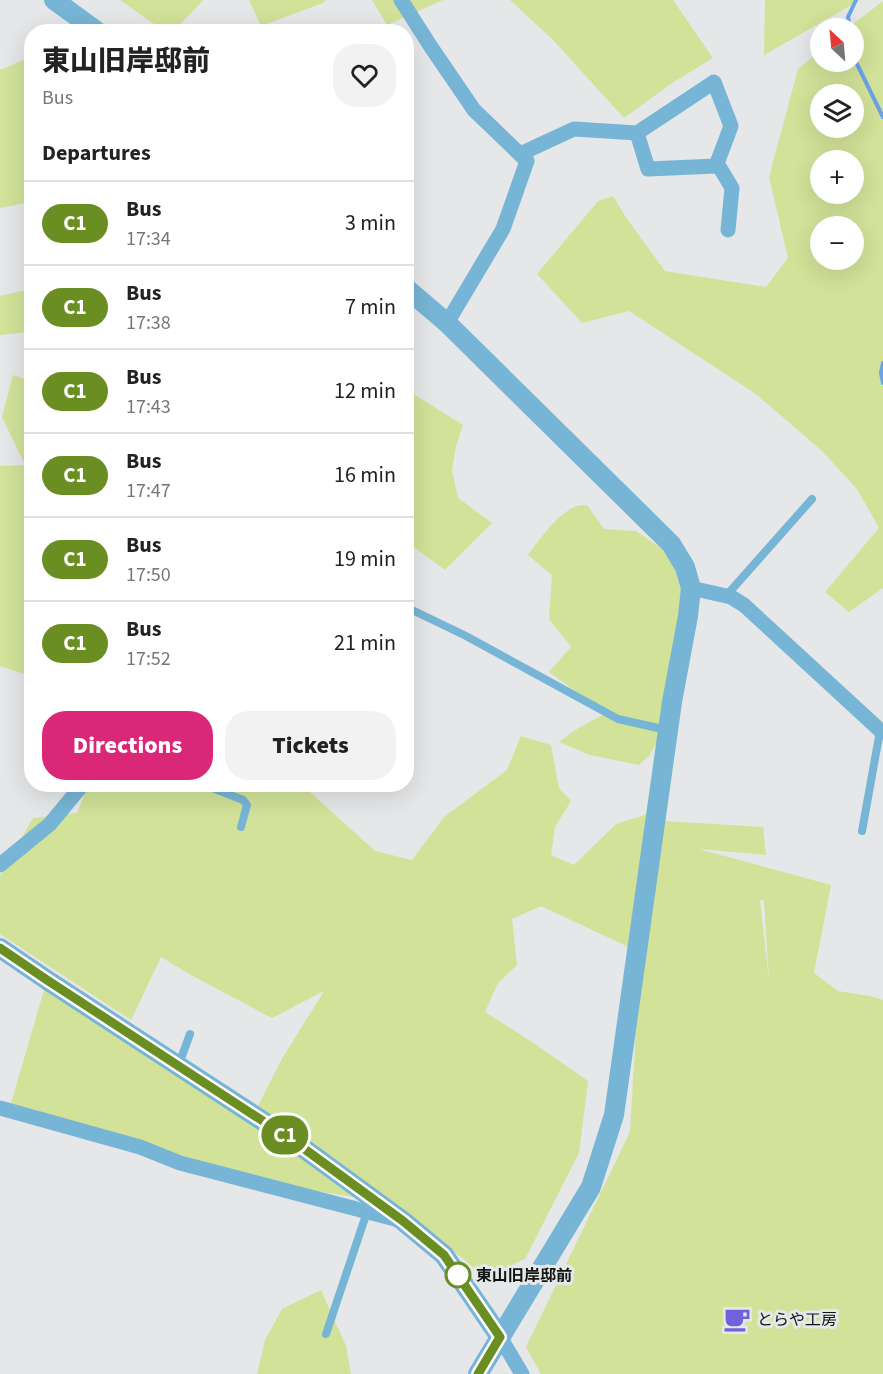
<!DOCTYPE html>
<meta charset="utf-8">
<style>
:root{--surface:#fff;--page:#f2f2f2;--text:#222;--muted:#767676;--line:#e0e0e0;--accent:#db2777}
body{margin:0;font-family:"Source Sans 3","Noto Sans JP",sans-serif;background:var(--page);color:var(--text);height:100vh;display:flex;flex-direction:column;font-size:22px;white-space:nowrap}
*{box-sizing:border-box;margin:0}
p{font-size:20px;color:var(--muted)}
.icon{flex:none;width:33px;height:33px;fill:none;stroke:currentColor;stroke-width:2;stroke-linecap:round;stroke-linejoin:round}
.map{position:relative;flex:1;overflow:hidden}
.panel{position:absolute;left:24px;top:24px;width:390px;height:768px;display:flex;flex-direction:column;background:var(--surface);border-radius:24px;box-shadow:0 6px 24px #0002}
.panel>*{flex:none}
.badge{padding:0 12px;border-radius:20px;font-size:21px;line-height:39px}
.needle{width:39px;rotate:334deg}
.controls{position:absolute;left:810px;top:18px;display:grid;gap:12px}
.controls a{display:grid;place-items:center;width:54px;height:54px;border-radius:50%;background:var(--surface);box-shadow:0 6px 24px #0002;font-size:30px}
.map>.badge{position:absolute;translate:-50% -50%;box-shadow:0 0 0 3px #fff}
h2{padding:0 18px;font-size:22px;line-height:54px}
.round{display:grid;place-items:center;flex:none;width:63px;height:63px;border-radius:24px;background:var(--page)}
.headline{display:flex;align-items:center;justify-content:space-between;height:102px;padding:0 18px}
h1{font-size:28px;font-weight:800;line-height:45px}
.button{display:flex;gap:12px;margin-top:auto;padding:12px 18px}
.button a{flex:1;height:69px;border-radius:24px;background:var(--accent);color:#fff;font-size:24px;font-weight:800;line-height:69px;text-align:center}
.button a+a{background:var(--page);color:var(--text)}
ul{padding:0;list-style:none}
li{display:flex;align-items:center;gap:18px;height:84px;padding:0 18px;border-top:2px solid var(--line)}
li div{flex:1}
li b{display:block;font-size:22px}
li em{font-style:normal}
li .badge{min-width:66px;font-weight:700;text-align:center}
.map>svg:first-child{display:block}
.green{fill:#d2e298;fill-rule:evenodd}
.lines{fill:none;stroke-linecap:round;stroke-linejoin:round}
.stream{stroke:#6ca2e7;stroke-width:4}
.service{stroke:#77b5d6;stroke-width:8}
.minor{stroke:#77b5d6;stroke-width:15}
.tertiary{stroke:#77b5d6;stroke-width:20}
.line-casing{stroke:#fff;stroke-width:14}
.line{stroke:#6b8e23;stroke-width:9}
.stop-dot{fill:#fff;stroke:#6b8e23;stroke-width:3}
.labels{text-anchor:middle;stroke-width:6;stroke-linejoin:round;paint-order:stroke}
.stop-label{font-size:16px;font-weight:bold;fill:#111212;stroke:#e6e7e8;text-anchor:start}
.poi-label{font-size:16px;fill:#111212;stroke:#e6e7e8;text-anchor:start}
</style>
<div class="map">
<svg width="883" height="1374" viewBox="0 0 883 1374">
<rect width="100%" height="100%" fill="#e6e7e8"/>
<!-- green -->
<path class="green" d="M 120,0 L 203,0 L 174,31 L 164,31 Z
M 249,0 L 326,0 L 323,3 L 261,26 Z
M 372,0 L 443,0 L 387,25 Z
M 510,0 L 673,0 L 713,58 L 672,83 L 624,118 L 552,39 Z
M 765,0 L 860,0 L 764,55 Z
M 883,1 L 883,588 L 849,612 L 825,592 L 879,528 L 857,489 L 821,450 L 756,394 L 629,311 L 582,323 L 537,274 L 598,201 L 613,196 L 625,216 L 665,271 L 766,287 L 788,258 L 769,177 L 798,69 L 820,51 L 820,62 L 854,62 L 854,28 L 848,28 ZM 820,94 L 854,94 L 854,128 L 820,128 ZM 820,160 L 854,160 L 854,194 L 820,194 ZM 820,226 L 854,226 L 854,260 L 820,260 Z
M 31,57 L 31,195 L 26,203 L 0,208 L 0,70 Z
M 31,289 L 28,332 L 0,335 L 0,296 Z
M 13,375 L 31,381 L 31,681 L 24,674 L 0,666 L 0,466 L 25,465 L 2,417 Z
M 407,390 L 463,425 L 456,446 L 452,470 L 458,498 L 492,523 L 445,570 L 407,542 Z
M 587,505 L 604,529 L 636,531 L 661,548 L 682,578 L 688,616 L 664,730 L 649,756 L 639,765 L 590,755 L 559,742 L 575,730 L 606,713 L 549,672 L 571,647 L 549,619 L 552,575 L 528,555 C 539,540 559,512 577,506 C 580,505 584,505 587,505 Z
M 521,736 L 551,745 L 559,788 L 571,801 L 555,827 L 551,855 L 574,865 L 616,824 L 657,811 L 664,821 L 763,827 L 766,855 L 699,849 L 831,885 L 814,973 L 838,991 L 870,996 L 883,1000 L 883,1374 L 541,1374 L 526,1347 L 630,1132 L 643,911 L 637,951 L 541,906 L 512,919 L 517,965 L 498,983 L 485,1012 L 532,1042 L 588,1081 L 579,1153 L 525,1259 L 485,1277 L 395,1203 L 261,1183 L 9,1110 L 47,980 L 258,1106 L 283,1057 L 324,991 L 272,1018 L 191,975 L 161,957 L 131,1020 L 0,934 L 0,876 L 33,818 L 77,813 L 88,785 L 175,784 L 183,788 L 185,784 L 302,785 L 375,851 L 412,860 L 444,817 L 507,770 ZM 760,900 L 764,900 L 769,982 Z
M 321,1290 L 346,1346 L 351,1374 L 257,1374 L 265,1340 L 282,1309 Z"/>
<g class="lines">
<!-- stream -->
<path class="stream" d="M 850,28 L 848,17 L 856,0
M 854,48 L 855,60 L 883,117
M 883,363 L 881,373 L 883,383"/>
<!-- service -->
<path class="service" d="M 726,596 L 812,499
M 406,607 L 466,636 L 618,719 L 667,730
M 202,784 L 243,800 L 247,805 L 241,827
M 862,831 L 880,731
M 179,1064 L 190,1034
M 326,1334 L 367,1212"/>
<!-- minor -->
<path class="minor" d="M 401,0 L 431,47 L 474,110 L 527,161 L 503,229 L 447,323
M 520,154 L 574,129 L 637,133 L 648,169 L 716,166 L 731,126 L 714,82 L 637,133
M 717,163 L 732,188 L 728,230
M 691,588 L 731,597 L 744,605 L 883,733
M 0,865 L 50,824 L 79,789 L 80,784
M 0,1108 L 140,1147 L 180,1163 L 395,1219
M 500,1337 L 522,1374"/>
<!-- tertiary -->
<path class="tertiary" d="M 54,0 L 98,32
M 406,288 L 447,323 L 671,544 L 685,567 L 691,588 L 688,616 L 672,702 L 614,1115 L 591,1187 L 478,1374
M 0,948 L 47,980 L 295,1142 L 403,1221 L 444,1255 L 500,1337"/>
</g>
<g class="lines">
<!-- line casing -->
<g class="line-casing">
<path id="line" d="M 0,948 L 47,980 L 295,1142 L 403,1221 L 444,1255 L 500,1337 L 478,1374"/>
</g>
<!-- line -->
<use href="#line" class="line"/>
</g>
<!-- icons -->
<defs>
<g id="cafe-bare" transform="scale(2.07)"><path d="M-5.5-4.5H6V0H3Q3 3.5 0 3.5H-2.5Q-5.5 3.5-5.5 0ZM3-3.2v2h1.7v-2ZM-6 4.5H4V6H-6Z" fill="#7261db" stroke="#e6e7e8" stroke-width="2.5" paint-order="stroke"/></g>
</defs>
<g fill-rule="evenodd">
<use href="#cafe-bare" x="737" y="1319"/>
</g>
<!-- markers -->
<circle class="stop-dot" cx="458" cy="1275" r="12"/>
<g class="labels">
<!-- stop labels -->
<g class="stop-label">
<text x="476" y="1281">東山旧岸邸前</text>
</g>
<!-- poi labels -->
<g class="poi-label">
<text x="757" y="1325">とらや工房</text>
</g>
</g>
</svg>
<div class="controls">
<a><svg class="needle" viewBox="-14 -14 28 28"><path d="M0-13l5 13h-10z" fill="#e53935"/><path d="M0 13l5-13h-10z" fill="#767676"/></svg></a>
<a><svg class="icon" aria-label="layers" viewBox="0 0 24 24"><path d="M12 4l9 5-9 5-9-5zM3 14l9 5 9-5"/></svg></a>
<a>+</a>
<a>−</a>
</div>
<b class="badge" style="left:285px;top:1135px;background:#6b8e23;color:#fff">C1</b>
<section class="panel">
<div class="headline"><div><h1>東山旧岸邸前</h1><p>Bus</p></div><a class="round"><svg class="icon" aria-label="heart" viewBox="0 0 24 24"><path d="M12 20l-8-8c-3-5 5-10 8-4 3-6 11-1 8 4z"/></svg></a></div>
<h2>Departures</h2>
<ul>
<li><span class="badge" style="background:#6b8e23;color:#fff">C1</span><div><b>Bus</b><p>17:34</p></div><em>3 min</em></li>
<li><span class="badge" style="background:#6b8e23;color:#fff">C1</span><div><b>Bus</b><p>17:38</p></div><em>7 min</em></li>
<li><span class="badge" style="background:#6b8e23;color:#fff">C1</span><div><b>Bus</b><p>17:43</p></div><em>12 min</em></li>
<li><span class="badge" style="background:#6b8e23;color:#fff">C1</span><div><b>Bus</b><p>17:47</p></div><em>16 min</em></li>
<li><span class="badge" style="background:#6b8e23;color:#fff">C1</span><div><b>Bus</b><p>17:50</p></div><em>19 min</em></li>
<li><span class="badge" style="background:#6b8e23;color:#fff">C1</span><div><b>Bus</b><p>17:52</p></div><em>21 min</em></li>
</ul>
<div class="button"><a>Directions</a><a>Tickets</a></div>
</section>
</div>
